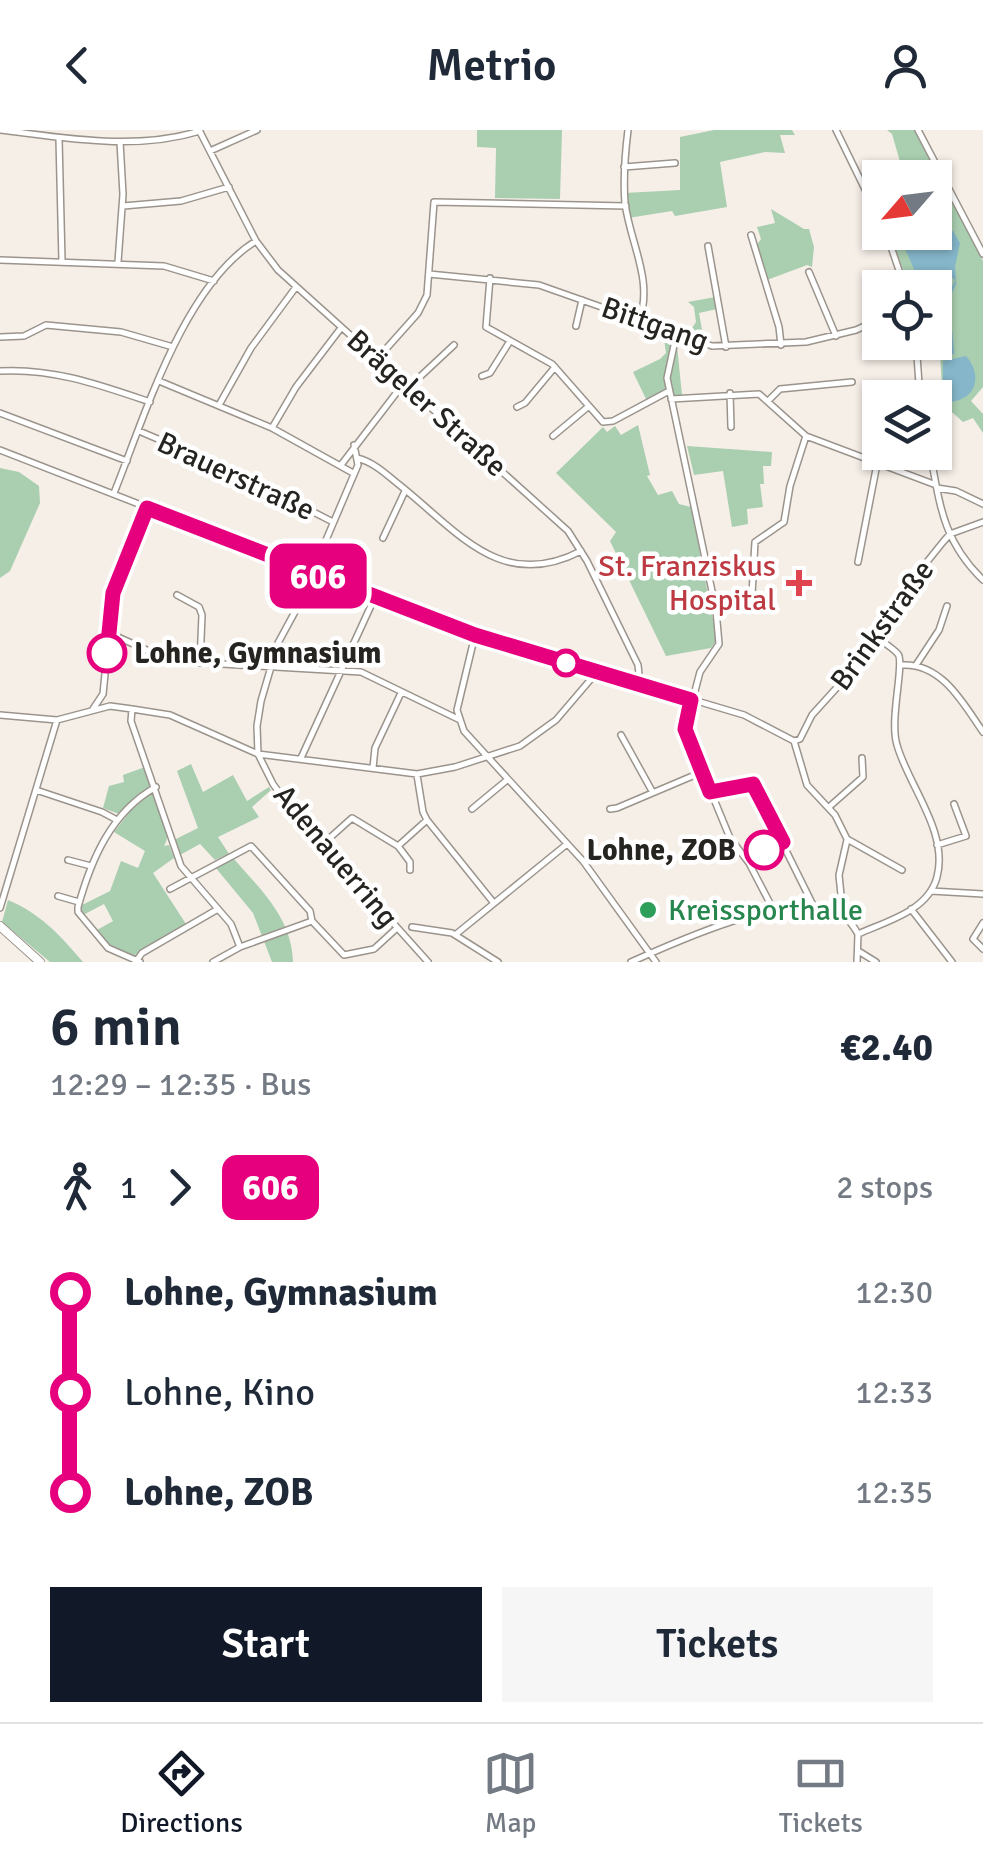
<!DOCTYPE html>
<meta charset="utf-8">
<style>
:root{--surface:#fff;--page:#f6f6f7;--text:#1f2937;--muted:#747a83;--line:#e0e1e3;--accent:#111827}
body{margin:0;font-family:Signika,sans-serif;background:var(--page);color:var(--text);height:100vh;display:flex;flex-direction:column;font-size:38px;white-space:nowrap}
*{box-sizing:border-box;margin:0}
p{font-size:32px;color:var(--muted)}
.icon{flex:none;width:55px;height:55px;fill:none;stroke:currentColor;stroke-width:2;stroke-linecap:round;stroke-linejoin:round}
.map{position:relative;height:832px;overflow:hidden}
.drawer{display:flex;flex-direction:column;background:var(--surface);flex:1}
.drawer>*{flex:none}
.badge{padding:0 20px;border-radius:15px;font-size:35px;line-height:65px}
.needle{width:65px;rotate:242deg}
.controls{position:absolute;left:862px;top:30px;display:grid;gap:20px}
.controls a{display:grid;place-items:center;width:90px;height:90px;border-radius:0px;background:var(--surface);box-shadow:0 2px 8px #0004;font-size:50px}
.map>.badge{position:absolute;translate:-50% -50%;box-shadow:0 0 0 5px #fff}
.legs{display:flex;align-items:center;gap:15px;height:110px;padding:0 50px;font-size:32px}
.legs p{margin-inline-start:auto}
.overview{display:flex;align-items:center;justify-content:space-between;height:170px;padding:0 50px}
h1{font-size:55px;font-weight:600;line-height:75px}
.action{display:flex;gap:20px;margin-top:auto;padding:20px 50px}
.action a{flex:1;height:115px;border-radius:0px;background:var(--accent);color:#fff;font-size:40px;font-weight:600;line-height:115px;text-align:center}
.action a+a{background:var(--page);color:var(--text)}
ul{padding:0 50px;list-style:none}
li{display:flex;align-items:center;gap:35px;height:100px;font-size:38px}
li i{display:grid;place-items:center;width:15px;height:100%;margin:0 12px;background:currentColor}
li i::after{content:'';width:25px;height:25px;margin:-12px;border:8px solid;border-radius:50%;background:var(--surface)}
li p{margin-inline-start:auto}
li:first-child i{background:linear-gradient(#0000 50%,currentColor 0)}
li:last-child i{background:linear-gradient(currentColor 50%,#0000 0)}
header{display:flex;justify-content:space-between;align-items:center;height:130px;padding:0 50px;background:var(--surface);font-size:45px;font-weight:600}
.dock{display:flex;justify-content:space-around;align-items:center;height:140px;border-top:2px solid var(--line);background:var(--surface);font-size:28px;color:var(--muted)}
.dock a{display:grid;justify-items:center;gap:5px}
.dock .active{color:var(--accent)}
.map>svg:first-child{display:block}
.green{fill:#a9ceb0}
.water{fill:#85b6c9}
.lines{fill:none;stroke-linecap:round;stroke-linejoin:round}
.stream{stroke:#85b6c9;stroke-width:2.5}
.minor-casing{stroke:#9b948d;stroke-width:8}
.major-casing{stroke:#9b948d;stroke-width:10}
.minor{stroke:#fff;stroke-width:5}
.major{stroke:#fff;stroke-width:8}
.line-1-casing{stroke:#fff;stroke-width:22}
.line-1{stroke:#e6007e;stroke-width:15}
.health-dot{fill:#e0444e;stroke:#fff;stroke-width:4}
.stop-1-dot{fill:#fff;stroke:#e6007e;stroke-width:5}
.leisure-dot{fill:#2e9e5b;stroke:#fff;stroke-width:4}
.labels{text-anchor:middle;stroke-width:9;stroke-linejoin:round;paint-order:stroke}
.street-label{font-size:30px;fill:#262421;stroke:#fff}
.health-label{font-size:30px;fill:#be3a42;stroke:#fff;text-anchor:end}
.stop-label{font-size:30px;font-weight:bold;fill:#262421;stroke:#fff;text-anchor:start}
.leisure-label{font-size:30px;fill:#27864d;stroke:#fff;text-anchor:start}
</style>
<header><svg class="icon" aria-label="back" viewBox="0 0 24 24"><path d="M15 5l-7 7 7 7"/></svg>Metrio<svg class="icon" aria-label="person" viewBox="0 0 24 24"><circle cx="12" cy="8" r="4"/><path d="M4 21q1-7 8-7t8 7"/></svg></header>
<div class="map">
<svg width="983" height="832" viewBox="0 0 983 832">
<rect width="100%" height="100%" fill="#f6efe8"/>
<!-- green -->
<path class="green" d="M 477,0 L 562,0 L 560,69 L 495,68 L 496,18 L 477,17 Z
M 714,0 L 792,0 L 795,5 L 780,5 L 785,23 L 765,22 L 720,32 L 727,77 L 675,86 L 672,81 L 628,88 L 625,63 L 680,60 L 680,7 Z
M 887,0 L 918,0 L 983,131 L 983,257 L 971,271 L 983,284 L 983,303 L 973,288 L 963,292 L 943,274 L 940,223 L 953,221 L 946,167 L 935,158 L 910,157 L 889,103 L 935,102 L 935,48 L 893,47 L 903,42 L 892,4 Z
M 771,79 L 804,99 L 809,99 L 814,117 L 812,137 L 807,135 L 767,150 L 756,116 L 761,109 L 757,97 L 775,93 Z
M 715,167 L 717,179 L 699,183 L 704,211 L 656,194 L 657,191 L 659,194 L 677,192 L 678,197 L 692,198 L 696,192 L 694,177 L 688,172 Z
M 662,200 L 676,206 L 682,265 L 671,269 L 669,261 L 647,271 L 633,242 L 660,229 L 666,223 L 664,209 L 660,206 Z
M 638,295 L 650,345 L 647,346 L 658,365 L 672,361 L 679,374 L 691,377 L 717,510 L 711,518 L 666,526 L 610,411 L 616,402 L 556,343 L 603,297 L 607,302 L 615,296 L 621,305 Z
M 687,316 L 772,322 L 771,336 L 763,336 L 764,354 L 760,354 L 763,377 L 747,379 L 748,394 L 732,397 L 723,341 L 694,345 Z
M 0,338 L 19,342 L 39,356 L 40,373 L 10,441 L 0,448 Z
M 191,634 L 203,662 L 233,645 L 247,671 L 269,657 L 271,660 L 252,677 L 259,687 L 218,707 L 229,724 L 215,730 L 200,714 L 180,725 L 174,710 L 198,698 L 177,641 Z
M 145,637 L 150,658 L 119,684 L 103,678 L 109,656 L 124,652 L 123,645 Z
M 150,664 L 155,665 C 161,681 173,702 164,716 L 169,715 L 174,728 L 153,743 L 186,794 L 133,826 L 109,815 L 97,800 L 113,791 L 104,774 L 83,785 L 80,776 L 110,761 L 121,731 L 138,738 L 145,721 L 114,702 L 131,680 Z
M 234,729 C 261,760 292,788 293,832 L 272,832 L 253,783 L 215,737 Z
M 8,770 C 41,784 60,805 83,832 L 50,832 L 2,792 Z"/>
<!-- water -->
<path class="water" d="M 941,97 L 953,101 L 960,113 L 955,137 L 956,152 L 950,145 L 928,153 L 918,148 L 898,103 L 912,103 L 926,110 Z
M 966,226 C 983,245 977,271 947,272 L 943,266 L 943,231 Z"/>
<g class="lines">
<!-- stream -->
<path class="stream" d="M 938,89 L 941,97
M 953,223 L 948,169 L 955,153"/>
<!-- minor casing -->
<g class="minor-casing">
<path id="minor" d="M 0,0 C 66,8 135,21 200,1
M 199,0 L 256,111 L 278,140 L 568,401 L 587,431 L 638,535 L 640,554
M 628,0 C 625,24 623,48 625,73 C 630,113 654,151 639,191
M 836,0 L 880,90
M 918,0 L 983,124
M 59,9 L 62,131
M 210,21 L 257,0
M 624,37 L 675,33
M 123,76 L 181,71 L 229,57
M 886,102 L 905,158
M 751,105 L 779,197 L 781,215
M 708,116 L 726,217
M 0,130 L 164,136 L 214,151
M 118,132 L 123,64 L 120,12
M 809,142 L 836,206
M 429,144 L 539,155 L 712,216 L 806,212 L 856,200 L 880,189
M 490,148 L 486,197 L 552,234 L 603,292 L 613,291 L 669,261
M 576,196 L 582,170
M 676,206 L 667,248 L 716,480 L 719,514 L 700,542 L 685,599 L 730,708 L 749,733 L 774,781
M 0,207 L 24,206 L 46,195 L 121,202 L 173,217
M 916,212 L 920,268
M 377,229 L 418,183 L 427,165 L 434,72 L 626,76
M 0,241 C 53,238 100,255 150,272
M 482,246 L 490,243 L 510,211
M 159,251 L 272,298 L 353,343
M 409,257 L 454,215
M 730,263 L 731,297
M 671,269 L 759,264 L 806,306 L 936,355
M 768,271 L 780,259 L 852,252
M 219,275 L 251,218 L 296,157
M 517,277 L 525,273 L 555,237
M 0,283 L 127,331
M 272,298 L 296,257 L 341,198
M 139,301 L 233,341 L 331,391
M 553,306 L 589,276
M 354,315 L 358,335 L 297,478 L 278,513 L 261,571 L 257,596 L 258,624 L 273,654 L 291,679 L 428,832
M 0,320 L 475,505 L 744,585 L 794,611
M 930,322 C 940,376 943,411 983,450
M 357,328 C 373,332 385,343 397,353 C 457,400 500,463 581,421
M 341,335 L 404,253
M 937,358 L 956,361 L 983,374
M 114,363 C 145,286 183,156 256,111
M 383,408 L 405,361
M 858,432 L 877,334
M 177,465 L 199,477 L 202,485 L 200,533
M 716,480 L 752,464 L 755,412 L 784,392 L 790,356 L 806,306
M 109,503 L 171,531 L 361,542 L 458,589
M 475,505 L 457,580 L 464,601 L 583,731 L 656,832
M 902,535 C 942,533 963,573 983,602
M 916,535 L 939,500 L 947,476
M 93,579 L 103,564 L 113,463 L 147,378
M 132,579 L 131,591 L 181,736 L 231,794 L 240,817
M 0,585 L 57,590 L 110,576 L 132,579 L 170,585 L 258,624 L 417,644 L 455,637 L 520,616 L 556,590 L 597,542
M 621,605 L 652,661
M 794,611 L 800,609 L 812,585 L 841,553 L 893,474 L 943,412 L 950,404 L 983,392
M 794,611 L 807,655 L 835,685 L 847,709 L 902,740
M 301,628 L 375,467
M 373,638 L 375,618 L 401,563
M 417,645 L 423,682 L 427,690 L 493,772
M 36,660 L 102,682 L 117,690
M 711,663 L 753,654 L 814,777
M 829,677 L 863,647 L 862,628
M 472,679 L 507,650
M 610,679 L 617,678 L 702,642
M 323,714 L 352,688 L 398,716 L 427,690
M 937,715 L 966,706 L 954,674
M 398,716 L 410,732 L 410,740
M 68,730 L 91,736
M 170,759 L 251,716 L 310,781 L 312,791 L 344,825 L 374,819 L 397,798
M 931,761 L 983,764
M 58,766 L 79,772
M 0,778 L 57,590
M 911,779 L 952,832
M 843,785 L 839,745 L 847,710
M 983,793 L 973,809 L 983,819
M 412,797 L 452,803 L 498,832
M 858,804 C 887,791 928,781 937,747 C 949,702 908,655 897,615 C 889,590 905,533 898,524 C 892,517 881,511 873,505
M 455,805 L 567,714
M 860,822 L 876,832
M 137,830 L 142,823 L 218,779
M 140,832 L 108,818 L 78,782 L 78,777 C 91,730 111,682 156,657
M 213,832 L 240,817 L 312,791
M 631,832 C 676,812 798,755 843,786 C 850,790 854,797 858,804 L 857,832"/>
</g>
<!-- major casing -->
<g class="major-casing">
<path id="major" d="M 0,796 L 40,832"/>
</g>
<!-- minor -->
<use href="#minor" class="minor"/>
<!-- major -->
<use href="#major" class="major"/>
</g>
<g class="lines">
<!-- line-1 casing -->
<g class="line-1-casing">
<path id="line-1" d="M 107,523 L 113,463 L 147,378 L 475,505 L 691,570 L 685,599 L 710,662 L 753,654 L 783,712 L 764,720"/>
</g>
<!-- line-1 -->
<use href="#line-1" class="line-1"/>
</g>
<!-- markers -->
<path class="health-dot" d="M794 438h10v10h10v10h-10v10h-10v-10h-10v-10h10z"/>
<g class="stop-1-dot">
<circle cx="107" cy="523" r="18"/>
<circle cx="566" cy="533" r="12"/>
<circle cx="764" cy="720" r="18"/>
</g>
<circle class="leisure-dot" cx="648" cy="780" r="10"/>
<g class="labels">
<!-- street labels -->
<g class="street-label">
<text transform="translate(655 194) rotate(19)" y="10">Bittgang</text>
<text transform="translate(427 273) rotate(42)" y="10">Brägeler Straße</text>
<text transform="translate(236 346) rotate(25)" y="10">Brauerstraße</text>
<text transform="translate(882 495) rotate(-54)" y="10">Brinkstraße</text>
<text transform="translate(336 726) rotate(50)" y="10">Adenauerring</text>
</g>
<!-- health labels -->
<g class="health-label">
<text x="776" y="446">St. Franziskus<tspan x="776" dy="34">Hospital</tspan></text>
</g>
<!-- stop labels -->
<g class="stop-label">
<text x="134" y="533">Lohne, Gymnasium</text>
<text x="736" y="730" text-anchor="end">Lohne, ZOB</text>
</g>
<!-- leisure labels -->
<g class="leisure-label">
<text x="668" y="790">Kreissporthalle</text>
</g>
</g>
</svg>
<div class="controls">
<a><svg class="needle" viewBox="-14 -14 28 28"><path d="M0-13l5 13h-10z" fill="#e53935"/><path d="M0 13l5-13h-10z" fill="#747a83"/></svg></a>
<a><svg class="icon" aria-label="locate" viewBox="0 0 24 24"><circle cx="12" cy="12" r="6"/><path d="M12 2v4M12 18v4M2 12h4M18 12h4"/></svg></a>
<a><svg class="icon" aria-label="layers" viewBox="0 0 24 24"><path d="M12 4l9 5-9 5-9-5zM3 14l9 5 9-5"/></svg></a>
</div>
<b class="badge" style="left:318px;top:446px;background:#e6007e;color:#fff">606</b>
</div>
<section class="drawer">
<div class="overview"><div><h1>6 min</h1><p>12:29 – 12:35 · Bus</p></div><b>€2.40</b></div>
<div class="legs"><svg class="icon" aria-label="walk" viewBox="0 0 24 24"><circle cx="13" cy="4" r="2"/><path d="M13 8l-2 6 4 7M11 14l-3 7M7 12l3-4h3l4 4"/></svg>1<svg class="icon" aria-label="forward" viewBox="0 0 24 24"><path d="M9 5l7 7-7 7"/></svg><b class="badge" style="background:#e6007e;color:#fff">606</b><p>2 stops</p></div>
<ul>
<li><i style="color:#e6007e"></i><b>Lohne, Gymnasium</b><p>12:30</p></li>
<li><i style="color:#e6007e"></i><span>Lohne, Kino</span><p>12:33</p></li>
<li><i style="color:#e6007e"></i><b>Lohne, ZOB</b><p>12:35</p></li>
</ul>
<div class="action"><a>Start</a><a>Tickets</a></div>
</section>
<nav class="dock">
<a class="active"><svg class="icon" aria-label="directions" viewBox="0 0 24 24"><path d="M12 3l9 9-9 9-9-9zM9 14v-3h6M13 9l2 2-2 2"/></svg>Directions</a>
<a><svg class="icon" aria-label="map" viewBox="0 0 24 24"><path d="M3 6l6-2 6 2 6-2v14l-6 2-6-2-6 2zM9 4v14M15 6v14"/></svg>Map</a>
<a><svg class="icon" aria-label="tickets" viewBox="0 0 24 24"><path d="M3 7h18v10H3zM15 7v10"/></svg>Tickets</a>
</nav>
